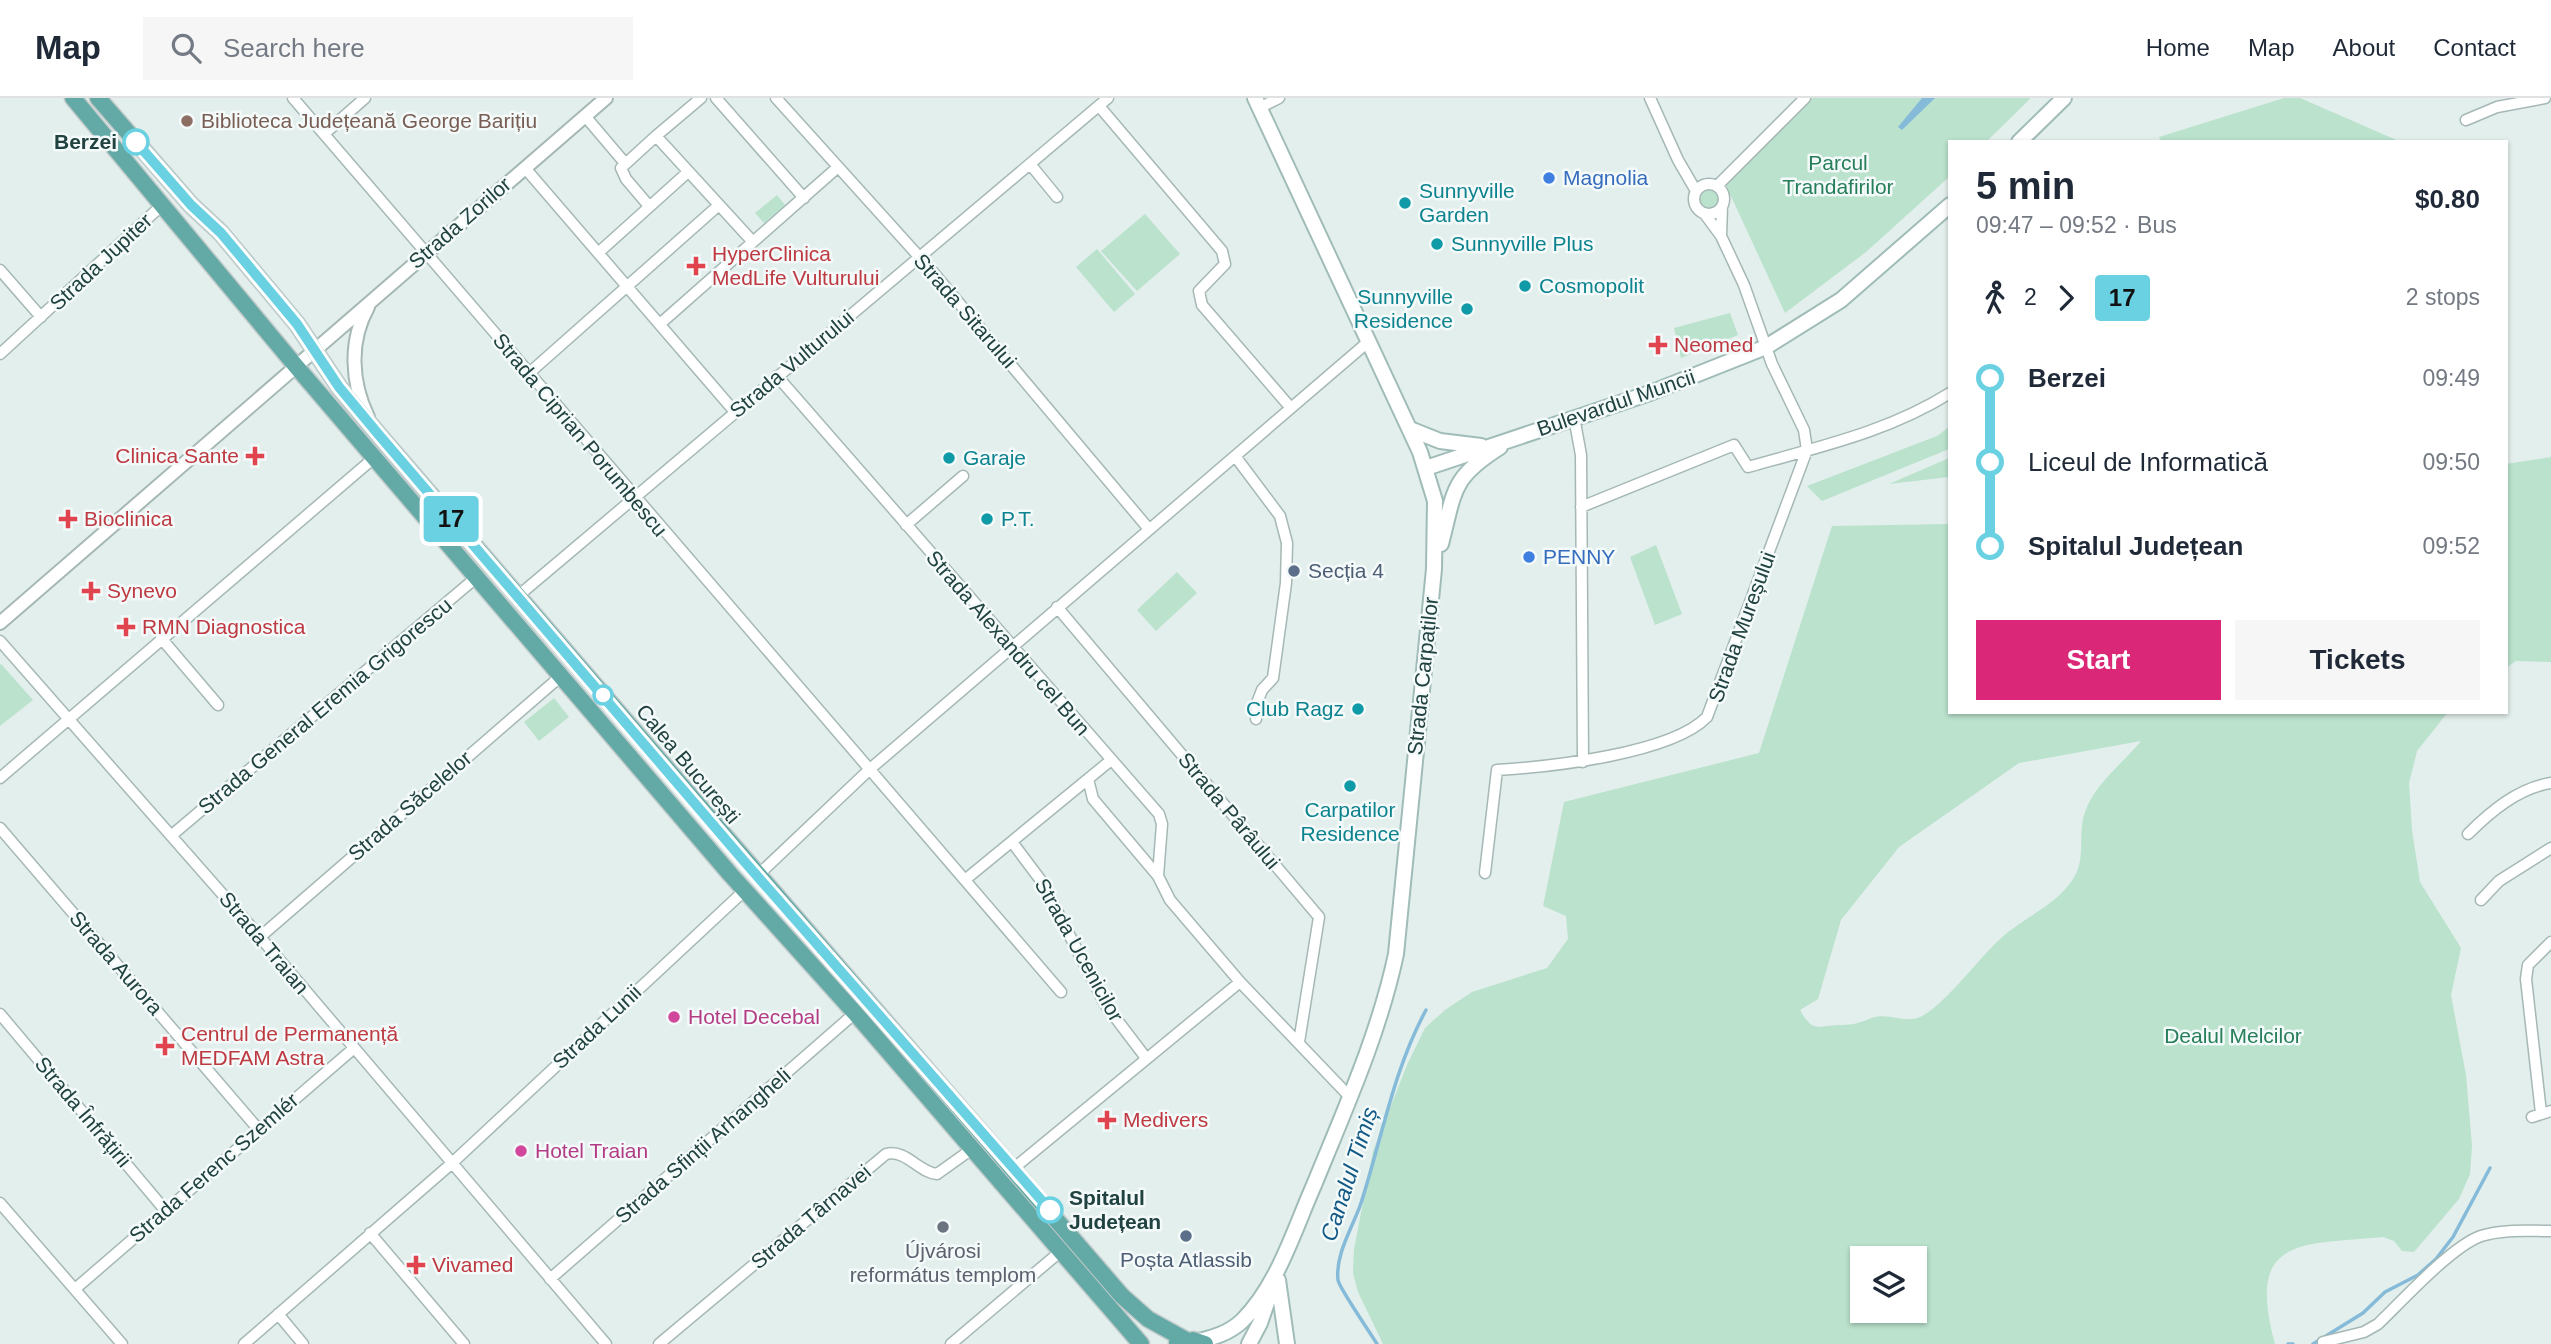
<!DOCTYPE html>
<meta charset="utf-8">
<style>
:root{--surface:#fff;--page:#f6f6f7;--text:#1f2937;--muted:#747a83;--line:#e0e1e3;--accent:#db2777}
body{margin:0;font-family:Helvetica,sans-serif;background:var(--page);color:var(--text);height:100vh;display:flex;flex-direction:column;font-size:26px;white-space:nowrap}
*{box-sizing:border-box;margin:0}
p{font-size:23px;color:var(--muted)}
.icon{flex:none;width:38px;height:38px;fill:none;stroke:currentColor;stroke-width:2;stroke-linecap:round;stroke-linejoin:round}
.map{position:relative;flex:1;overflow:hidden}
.side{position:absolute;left:1948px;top:42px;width:560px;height:574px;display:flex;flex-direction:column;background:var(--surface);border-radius:0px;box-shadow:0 2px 5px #0004}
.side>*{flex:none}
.badge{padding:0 14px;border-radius:5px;font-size:24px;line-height:46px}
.fabs{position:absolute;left:1850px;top:1148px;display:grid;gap:14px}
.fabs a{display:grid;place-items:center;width:77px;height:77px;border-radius:0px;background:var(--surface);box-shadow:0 2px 5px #0004;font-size:35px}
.map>.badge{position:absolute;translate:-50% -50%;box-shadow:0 0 0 4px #fff}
.legs{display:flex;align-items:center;gap:10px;height:77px;padding:0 28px;font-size:23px}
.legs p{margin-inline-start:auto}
.summary{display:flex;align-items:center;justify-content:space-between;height:119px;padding:0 28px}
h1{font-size:38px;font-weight:700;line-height:52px}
.button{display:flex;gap:14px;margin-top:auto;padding:14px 28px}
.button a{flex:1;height:80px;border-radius:0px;background:var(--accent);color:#fff;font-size:28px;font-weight:700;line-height:80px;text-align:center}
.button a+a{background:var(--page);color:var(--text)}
ul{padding:0 28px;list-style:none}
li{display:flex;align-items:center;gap:24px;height:84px;font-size:26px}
li i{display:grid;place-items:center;width:10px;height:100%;margin:0 9px;background:currentColor}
li i::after{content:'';width:18px;height:18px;margin:-9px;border:5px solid;border-radius:50%;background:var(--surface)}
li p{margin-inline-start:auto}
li:first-child i{background:linear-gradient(#0000 50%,currentColor 0)}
li:last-child i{background:linear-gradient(currentColor 50%,#0000 0)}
header{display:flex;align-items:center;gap:42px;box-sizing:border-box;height:98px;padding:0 35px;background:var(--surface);border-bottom:2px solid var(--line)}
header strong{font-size:33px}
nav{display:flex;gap:38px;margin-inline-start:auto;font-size:24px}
.search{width:490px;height:63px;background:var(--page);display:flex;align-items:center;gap:18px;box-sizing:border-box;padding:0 24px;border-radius:0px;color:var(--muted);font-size:26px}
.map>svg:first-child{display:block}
.green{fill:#bae2cd;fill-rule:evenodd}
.water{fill:#85bbd9}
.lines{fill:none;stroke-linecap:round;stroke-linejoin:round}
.stream{stroke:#85bbd9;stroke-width:3.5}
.minor-casing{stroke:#a5b8b5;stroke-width:13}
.tertiary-casing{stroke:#a5b8b5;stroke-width:16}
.secondary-casing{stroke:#a0bcb8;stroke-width:18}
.primary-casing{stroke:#c1caca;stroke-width:19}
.minor{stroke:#fff;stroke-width:10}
.tertiary{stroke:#fff;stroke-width:12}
.secondary{stroke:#fff;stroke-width:14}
.primary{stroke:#63a9a5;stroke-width:16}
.line-1-casing{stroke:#fff;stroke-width:16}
.line-1{stroke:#6ad1e2;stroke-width:10}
.education-dot{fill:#8d6e63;stroke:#f4faf9;stroke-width:2.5}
.stop-1-dot{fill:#fff;stroke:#6ad1e2;stroke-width:3.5}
.shop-dot{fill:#3f7fe0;stroke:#f4faf9;stroke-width:2.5}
.culture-dot{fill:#0f9aa8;stroke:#f4faf9;stroke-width:2.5}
.health-dot{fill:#e0444e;stroke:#f4faf9;stroke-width:2.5}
.service-dot{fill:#5c6f8a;stroke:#f4faf9;stroke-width:2.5}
.hotel-dot{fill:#d1479c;stroke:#f4faf9;stroke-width:2.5}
.worship-dot{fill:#6b7280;stroke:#f4faf9;stroke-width:2.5}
.labels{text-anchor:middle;stroke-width:5;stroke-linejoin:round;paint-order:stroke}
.education-label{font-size:21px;fill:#785e54;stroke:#f4faf9;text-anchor:start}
.stop-label{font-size:21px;font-weight:bold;fill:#204240;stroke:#f4faf9;text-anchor:end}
.park-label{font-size:21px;fill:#267e5a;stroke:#f4faf9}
.shop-label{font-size:21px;fill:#366cbe;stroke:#f4faf9;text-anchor:start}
.culture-label{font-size:21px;fill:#0d838f;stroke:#f4faf9;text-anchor:start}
.street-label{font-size:21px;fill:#204240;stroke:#f4faf9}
.health-label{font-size:21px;fill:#be3a42;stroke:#f4faf9;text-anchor:start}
.service-label{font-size:21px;fill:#4e5e75;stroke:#f4faf9;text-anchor:start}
.hotel-label{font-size:21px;fill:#b23c85;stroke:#f4faf9;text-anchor:start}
.worship-label{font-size:21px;fill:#5b616d;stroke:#f4faf9}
.water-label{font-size:23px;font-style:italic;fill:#135b86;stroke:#f4faf9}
</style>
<header>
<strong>Map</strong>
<div class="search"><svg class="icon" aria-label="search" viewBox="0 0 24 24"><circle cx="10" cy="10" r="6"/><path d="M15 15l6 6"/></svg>Search here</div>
<nav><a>Home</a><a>Map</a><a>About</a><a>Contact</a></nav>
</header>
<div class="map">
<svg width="2551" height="1246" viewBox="0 0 2551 1246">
<rect width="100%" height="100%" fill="#e3efec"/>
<!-- green -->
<path class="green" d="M 1809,0 L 2031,0 L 1986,44 L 1950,44 L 1949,79 L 1866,154 L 1785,215 L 1724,83 Z
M 2284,0 L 2300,0 L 2401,44 L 2161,44 L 2159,39 Z
M1698 101a11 11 0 1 1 22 0a11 11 0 1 1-22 0Z
M 777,97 L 785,107 L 764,125 L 755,115 Z
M 1145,116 L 1180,156 L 1137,193 L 1101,153 Z
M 1097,151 L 1135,196 L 1114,214 L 1076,169 Z
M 1730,215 L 1738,237 L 1681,260 L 1674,230 Z
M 1949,329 L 1949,351 L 1822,403 L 1807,388 L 1937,338 Z
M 2551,359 L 2551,564 L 2516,563 L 2506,570 L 2506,366 Z
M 1949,360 L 1949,379 L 1889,386 Z
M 1949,426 L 1950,614 L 2448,614 L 2417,653 L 2409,685 L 2412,732 L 2420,784 L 2461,850 L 2451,897 L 2466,977 L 2472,1048 L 2470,1076 L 2459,1101 L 2414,1154 L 2402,1153 L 2394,1143 L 2383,1139 C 2297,1147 2246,1139 2275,1246 L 1383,1246 L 1358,1194 L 1353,1175 L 1354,1151 L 1373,1053 L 1407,967 L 1425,930 L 1445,912 L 1472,894 L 1547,870 L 1568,841 L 1566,818 L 1543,808 L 1564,704 L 1759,655 L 1832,428 ZM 2141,643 C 2123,665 2094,687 2085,714 C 2077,736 2087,760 2073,781 C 2056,808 2022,820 2000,841 C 1979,860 1942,910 1920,919 C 1904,926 1886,913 1869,921 C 1857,926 1851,927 1838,927 C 1817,928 1813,935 1800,912 L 1818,901 L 1841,822 L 1899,749 L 2019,665 ZM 1862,1160 L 1914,1160 L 1914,1213 L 1862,1213 Z
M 1656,447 L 1682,516 L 1655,527 L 1630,459 Z
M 1177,474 L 1197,495 L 1156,533 L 1137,512 Z
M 1,566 L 33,602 L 0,628 L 0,567 Z
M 554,600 L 569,619 L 539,643 L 524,624 Z"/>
<!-- water -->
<path class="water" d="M 1922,0 L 1935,0 L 1902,32 L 1898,29 Z"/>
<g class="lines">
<!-- stream -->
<path class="stream" d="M 1377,1246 C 1370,1234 1339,1190 1338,1182 C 1335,1156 1353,1129 1361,1105 C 1382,1040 1393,973 1426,912
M 2288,1246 L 2293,1246
M 2313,1246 L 2363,1215 L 2385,1194 L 2418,1177 L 2436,1161 L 2453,1139 L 2490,1070"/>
<!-- minor casing -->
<g class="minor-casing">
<path id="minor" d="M 293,0 L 1061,894
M 716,0 L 804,100
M 776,0 L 932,173 L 1148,430
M 1650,0 L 1678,62 L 1696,93
M 1099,8 L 1222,153 L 1225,166 L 1199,193 L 1202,207 L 1290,309
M 1259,10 L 1279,0
M 585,18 L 624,64
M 2466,22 L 2497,9 L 2545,0
M 324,36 L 365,0
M 656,38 L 701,0
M 1030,66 L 1057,99
M 525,70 L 735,314
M1694 101a15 15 0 1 1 30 0a15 15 0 1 1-30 0Z
M 1717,88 L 1805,0
M 649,108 L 626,81 L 621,70 L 656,38 L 753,144
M 1721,138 L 1722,108
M 598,155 L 688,74
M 0,172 L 41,219
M 661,225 L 838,69
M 0,256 L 161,108
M 528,276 L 719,107
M 777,278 L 1159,716 L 1162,726 L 1158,778
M 1574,319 L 1581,357 L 1583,664
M 1235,358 L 1280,418 L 1287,445 L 1286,485 L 1273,580 L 1262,592 L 1257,605 L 1256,621
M 1581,409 L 1734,347 L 1748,369 C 1818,349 1888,334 1950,295
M 906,427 L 963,378
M 518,498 L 1108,0
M 1057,509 L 1319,819 L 1299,944
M 161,540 L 218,607
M 0,543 L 260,839 L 606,1246
M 0,680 L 375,359
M 1088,681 L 1093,701 L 1158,778 L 1170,802 L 1240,884 L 1350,999
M 0,730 L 259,1032
M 2468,736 C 2490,714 2518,690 2551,685
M 172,737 L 478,478
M 1012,744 L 1042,784 L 1105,906 L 1146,960
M 1485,775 L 1497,672 C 1548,669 1671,656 1707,619 L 1807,352 L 1804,332 L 1772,266 L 1744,187 L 1721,138 L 1704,115
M 757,778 L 870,671 L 1368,244
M 966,781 L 1110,663
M 2481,802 L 2499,783 L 2551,750
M 260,839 L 561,578
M 0,916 L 165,1112
M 2541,1015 L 2526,881 L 2528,867 L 2551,844
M 2532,1019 L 2551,1013
M 1014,1070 L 1240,884
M 0,1105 L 122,1246
M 370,1135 L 464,1246
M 550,1181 L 855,915
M 75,1191 L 353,951
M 278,1216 L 303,1246
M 2323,1244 L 2364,1234 L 2378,1226 C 2402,1203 2452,1148 2481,1138 C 2503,1131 2528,1133 2551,1133
M 244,1246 L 451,1066 L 744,793
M 659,1246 L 886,1056 C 906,1051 918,1074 937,1076 L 972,1051
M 951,1246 L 1061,1153"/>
</g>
<!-- tertiary casing -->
<g class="tertiary-casing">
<path id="tertiary" d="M 368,209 C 349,243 351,284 368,319
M 0,525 L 606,0"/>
</g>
<!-- secondary casing -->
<g class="secondary-casing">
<path id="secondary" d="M 2019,44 L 2064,0
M 1410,331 L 1440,343 L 1481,348
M 1426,370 L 1650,295 L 1766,249 L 1841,202 L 1950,107
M 1441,446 C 1455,392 1451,380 1500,349
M 1278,1182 L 1287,1246
M 1199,1243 C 1215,1239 1229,1235 1242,1223 C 1278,1187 1294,1132 1314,1087 C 1345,1011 1379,936 1396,856 L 1434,471 L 1435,403 L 1420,354 L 1255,0
M 1249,1246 L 1260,1225 L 1272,1190"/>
</g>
<!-- primary casing -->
<g class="primary-casing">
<path id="primary" d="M 73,0 L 295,267 L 730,776 L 855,915 L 1141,1246
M 98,0 L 191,107 L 221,135 L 297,226 L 339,289 L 379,337 L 1122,1198 L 1148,1221 L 1186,1242
M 1177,1245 L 1193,1242 L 1205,1246"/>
</g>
<!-- minor -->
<use href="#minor" class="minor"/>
<!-- tertiary -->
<use href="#tertiary" class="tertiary"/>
<!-- secondary -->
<use href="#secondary" class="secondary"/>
<!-- primary -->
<use href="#primary" class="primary"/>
</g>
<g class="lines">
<!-- line-1 casing -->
<g class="line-1-casing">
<path id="line-1" d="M 136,44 L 191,107 L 221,135 L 297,226 L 339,289 L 379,337 L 744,763 L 1050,1112"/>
</g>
<!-- line-1 -->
<use href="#line-1" class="line-1"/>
</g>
<!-- markers -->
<circle class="education-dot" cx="187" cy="23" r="7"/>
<g class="stop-1-dot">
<circle cx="136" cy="44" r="12"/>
<circle cx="603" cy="597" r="9"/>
<circle cx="1050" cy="1112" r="12"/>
</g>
<g class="shop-dot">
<circle cx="1549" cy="80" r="7"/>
<circle cx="1529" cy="459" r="7"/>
</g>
<g class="culture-dot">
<circle cx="1405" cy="105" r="7"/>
<circle cx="1437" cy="146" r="7"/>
<circle cx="1525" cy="188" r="7"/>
<circle cx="1467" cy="211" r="7"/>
<circle cx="949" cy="360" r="7"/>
<circle cx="987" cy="421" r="7"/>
<circle cx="1358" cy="611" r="7"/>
<circle cx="1350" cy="688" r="7"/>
</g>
<g class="health-dot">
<path d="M692.5 157.5h7v7h7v7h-7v7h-7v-7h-7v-7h7z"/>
<path d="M1654.5 236.5h7v7h7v7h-7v7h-7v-7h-7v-7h7z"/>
<path d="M251.5 347.5h7v7h7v7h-7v7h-7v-7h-7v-7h7z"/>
<path d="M64.5 410.5h7v7h7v7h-7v7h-7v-7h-7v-7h7z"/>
<path d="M87.5 482.5h7v7h7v7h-7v7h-7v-7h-7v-7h7z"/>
<path d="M122.5 518.5h7v7h7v7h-7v7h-7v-7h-7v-7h7z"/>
<path d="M161.5 937.5h7v7h7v7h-7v7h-7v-7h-7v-7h7z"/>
<path d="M1103.5 1011.5h7v7h7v7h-7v7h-7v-7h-7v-7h7z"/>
<path d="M412.5 1156.5h7v7h7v7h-7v7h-7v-7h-7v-7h7z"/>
</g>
<g class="service-dot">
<circle cx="1294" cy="473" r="7"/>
<circle cx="1186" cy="1138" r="7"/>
</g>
<g class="hotel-dot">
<circle cx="674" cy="919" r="7"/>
<circle cx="521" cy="1053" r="7"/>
</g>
<circle class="worship-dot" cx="943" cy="1129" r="7"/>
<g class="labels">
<!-- education labels -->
<g class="education-label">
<text x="201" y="30">Biblioteca Județeană George Barițiu</text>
</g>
<!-- stop labels -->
<g class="stop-label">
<text x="117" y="51">Berzei</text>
<text x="1069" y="1107" text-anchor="start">Spitalul<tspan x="1069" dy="24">Județean</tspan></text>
</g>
<!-- park labels -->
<g class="park-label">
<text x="1838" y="72">Parcul<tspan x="1838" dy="24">Trandafirilor</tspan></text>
<text x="2233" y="945">Dealul Melcilor</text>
</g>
<!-- shop labels -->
<g class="shop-label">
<text x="1563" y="87">Magnolia</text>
<text x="1543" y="466">PENNY</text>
</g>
<!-- culture labels -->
<g class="culture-label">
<text x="1419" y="100">Sunnyville<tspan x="1419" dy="24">Garden</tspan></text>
<text x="1451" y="153">Sunnyville Plus</text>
<text x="1539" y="195">Cosmopolit</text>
<text x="1453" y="206" text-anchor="end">Sunnyville<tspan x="1453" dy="24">Residence</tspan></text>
<text x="963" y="367">Garaje</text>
<text x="1001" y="428">P.T.</text>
<text x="1344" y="618" text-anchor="end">Club Ragz</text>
<text x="1350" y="719" text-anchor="middle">Carpatilor<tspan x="1350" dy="24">Residence</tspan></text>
</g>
<!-- street labels -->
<g class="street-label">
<text transform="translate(460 125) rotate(-41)" y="7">Strada Zorilor</text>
<text transform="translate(101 164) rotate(-43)" y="7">Strada Jupiter</text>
<text transform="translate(965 213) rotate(49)" y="7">Strada Sitarului</text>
<text transform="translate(792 266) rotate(-40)" y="7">Strada Vulturului</text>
<text transform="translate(1616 305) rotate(-19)" y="7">Bulevardul Muncii</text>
<text transform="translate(580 337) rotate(50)" y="7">Strada Ciprian Porumbescu</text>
<text transform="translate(1742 529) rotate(-70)" y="7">Strada Mureșului</text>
<text transform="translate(1008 545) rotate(49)" y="7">Strada Alexandru cel Bun</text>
<text transform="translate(1423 578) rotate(-84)" y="7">Strada Carpaților</text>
<text transform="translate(325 608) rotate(-40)" y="7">Strada General Eremia Grigorescu</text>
<text transform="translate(688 666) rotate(50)" y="7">Calea București</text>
<text transform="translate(410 708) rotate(-41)" y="7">Strada Săcelelor</text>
<text transform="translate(1229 713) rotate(50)" y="7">Strada Pârâului</text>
<text transform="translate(264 845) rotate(50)" y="7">Strada Traian</text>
<text transform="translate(1079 852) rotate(61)" y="7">Strada Ucenicilor</text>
<text transform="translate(116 865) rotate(49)" y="7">Strada Aurora</text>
<text transform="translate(597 929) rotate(-43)" y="7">Strada Lunii</text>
<text transform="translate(83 1014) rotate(50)" y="7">Strada Înfrățirii</text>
<text transform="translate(703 1048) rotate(-41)" y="7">Strada Sfinții Arhangheli</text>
<text transform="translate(214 1070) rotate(-41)" y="7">Strada Ferenc Szemlér</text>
<text transform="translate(811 1119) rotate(-40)" y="7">Strada Târnavei</text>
</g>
<!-- health labels -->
<g class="health-label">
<text x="712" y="163">HyperClinica<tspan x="712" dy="24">MedLife Vulturului</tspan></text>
<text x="1674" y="254">Neomed</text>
<text x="239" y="365" text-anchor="end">Clinica Sante</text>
<text x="84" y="428">Bioclinica</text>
<text x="107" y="500">Synevo</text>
<text x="142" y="536">RMN Diagnostica</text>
<text x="181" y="943">Centrul de Permanență<tspan x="181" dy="24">MEDFAM Astra</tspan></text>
<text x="1123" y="1029">Medivers</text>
<text x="432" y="1174">Vivamed</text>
</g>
<!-- service labels -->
<g class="service-label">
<text x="1308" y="480">Secția 4</text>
<text x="1186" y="1169" text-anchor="middle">Poșta Atlassib</text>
</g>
<!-- hotel labels -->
<g class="hotel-label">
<text x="688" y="926">Hotel Decebal</text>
<text x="535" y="1060">Hotel Traian</text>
</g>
<!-- worship labels -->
<g class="worship-label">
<text x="943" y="1160">Újvárosi<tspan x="943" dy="24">református templom</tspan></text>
</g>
<!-- water labels -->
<g class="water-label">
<text transform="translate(1349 1076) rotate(-72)" y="8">Canalul Timiș</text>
</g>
</g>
</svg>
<div class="fabs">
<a><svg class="icon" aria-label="layers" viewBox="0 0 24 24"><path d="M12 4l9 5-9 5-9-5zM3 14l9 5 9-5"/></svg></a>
</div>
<b class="badge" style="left:451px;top:421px;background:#6ad1e2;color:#111">17</b>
<section class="side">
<div class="summary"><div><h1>5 min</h1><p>09:47 – 09:52 · Bus</p></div><b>$0.80</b></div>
<div class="legs"><svg class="icon" aria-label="walk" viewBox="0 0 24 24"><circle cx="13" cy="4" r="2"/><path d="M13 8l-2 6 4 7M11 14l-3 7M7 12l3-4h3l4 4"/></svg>2<svg class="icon" aria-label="forward" viewBox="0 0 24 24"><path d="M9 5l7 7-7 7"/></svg><b class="badge" style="background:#6ad1e2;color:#111">17</b><p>2 stops</p></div>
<ul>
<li><i style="color:#6ad1e2"></i><b>Berzei</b><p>09:49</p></li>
<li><i style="color:#6ad1e2"></i><span>Liceul de Informatică</span><p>09:50</p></li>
<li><i style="color:#6ad1e2"></i><b>Spitalul Județean</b><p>09:52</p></li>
</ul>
<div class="button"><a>Start</a><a>Tickets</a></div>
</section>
</div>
